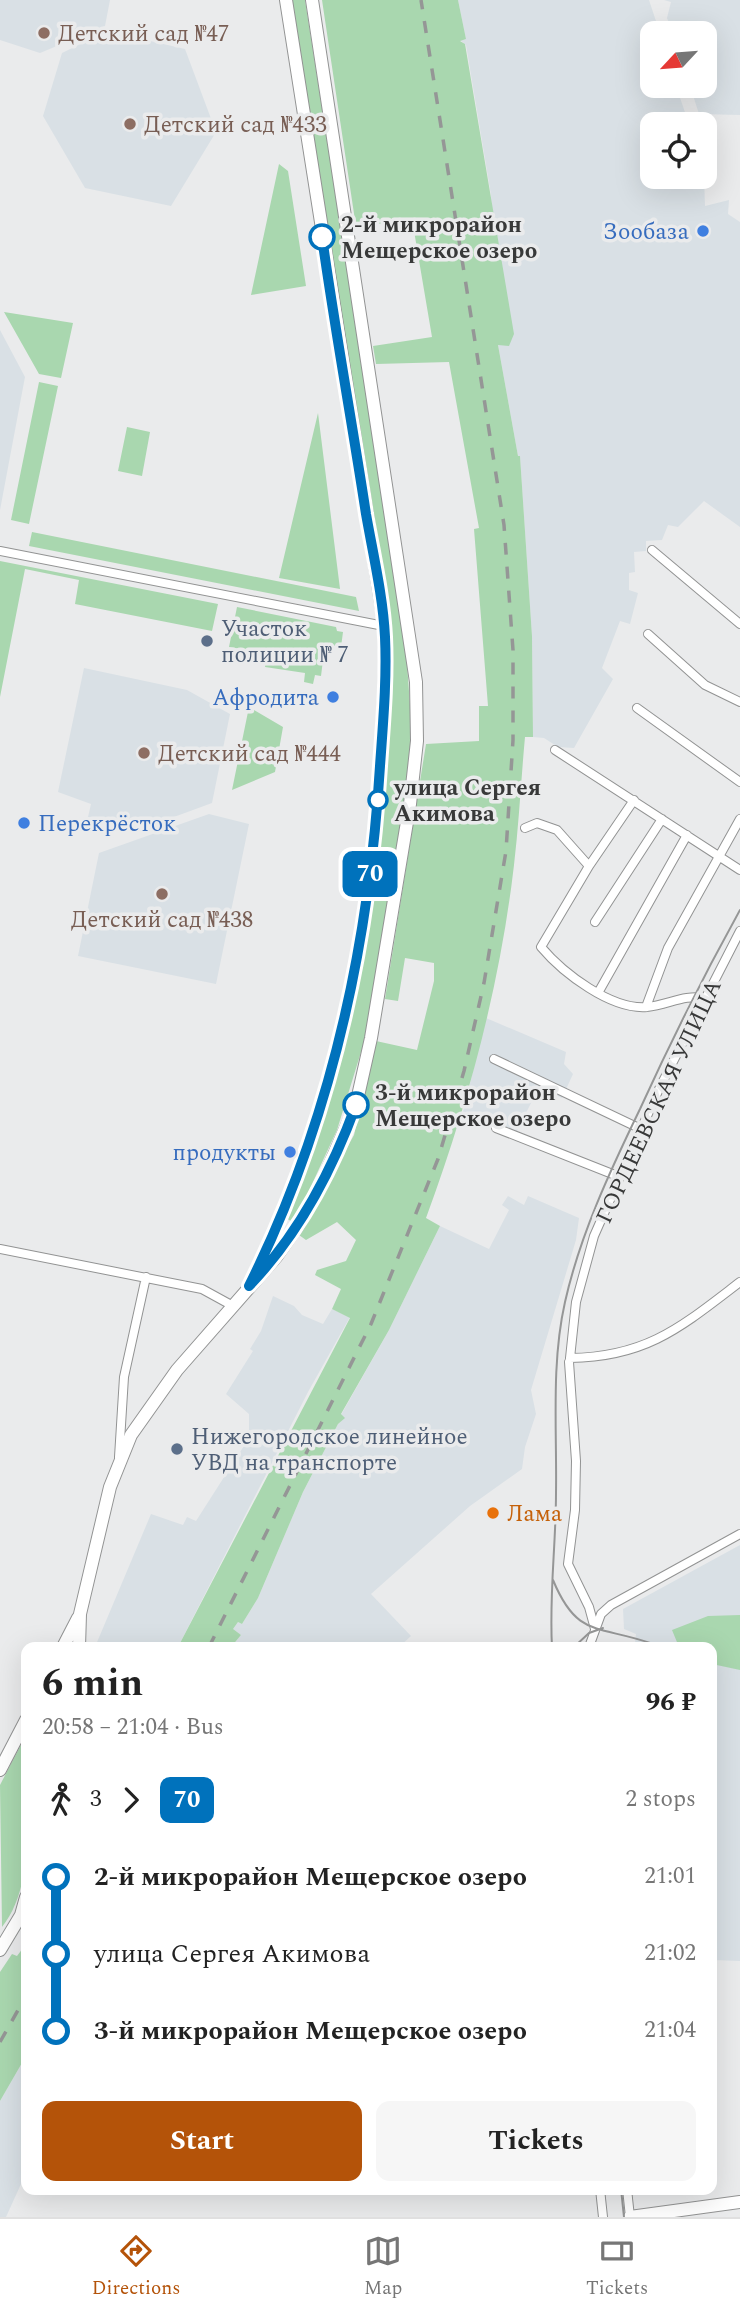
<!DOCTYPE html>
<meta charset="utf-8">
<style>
:root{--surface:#fff;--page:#f6f6f6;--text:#222;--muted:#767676;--line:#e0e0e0;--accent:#b45309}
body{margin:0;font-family:Spectral,serif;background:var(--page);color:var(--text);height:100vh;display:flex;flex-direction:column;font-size:26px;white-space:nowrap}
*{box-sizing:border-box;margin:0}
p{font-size:23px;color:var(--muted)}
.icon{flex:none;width:38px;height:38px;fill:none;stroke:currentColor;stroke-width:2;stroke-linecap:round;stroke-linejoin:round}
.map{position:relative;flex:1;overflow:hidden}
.sheet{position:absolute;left:21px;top:1642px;width:696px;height:553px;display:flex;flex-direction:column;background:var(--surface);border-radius:14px;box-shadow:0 7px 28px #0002}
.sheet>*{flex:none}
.badge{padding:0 14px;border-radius:10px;font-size:24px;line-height:46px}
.needle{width:46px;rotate:244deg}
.controls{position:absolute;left:640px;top:21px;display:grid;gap:14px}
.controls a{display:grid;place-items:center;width:77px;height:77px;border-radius:14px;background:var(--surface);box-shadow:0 7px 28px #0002;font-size:35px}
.map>.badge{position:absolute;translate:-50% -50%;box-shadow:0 0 0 4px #fff}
.legs{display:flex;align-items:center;gap:10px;height:77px;padding:0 21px;font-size:23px}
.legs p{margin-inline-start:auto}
.head{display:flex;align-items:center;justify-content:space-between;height:119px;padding:0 21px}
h1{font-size:38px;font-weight:700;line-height:52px}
.action{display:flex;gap:14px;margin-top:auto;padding:14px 21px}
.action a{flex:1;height:80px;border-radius:14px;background:var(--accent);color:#fff;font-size:28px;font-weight:700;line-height:80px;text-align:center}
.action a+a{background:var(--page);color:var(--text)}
ul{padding:0 21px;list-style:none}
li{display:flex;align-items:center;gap:24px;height:77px;font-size:26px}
li i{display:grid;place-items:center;width:10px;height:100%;margin:0 9px;background:currentColor}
li i::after{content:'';width:18px;height:18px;margin:-9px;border:5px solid;border-radius:50%;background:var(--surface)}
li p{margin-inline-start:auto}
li:first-child i{background:linear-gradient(#0000 50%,currentColor 0)}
li:last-child i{background:linear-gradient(currentColor 50%,#0000 0)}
.menu{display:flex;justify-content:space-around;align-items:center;height:98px;border-top:2px solid var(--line);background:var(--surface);font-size:19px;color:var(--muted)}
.menu a{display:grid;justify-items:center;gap:4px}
.menu .active{color:var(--accent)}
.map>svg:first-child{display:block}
.built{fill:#d9e0e5}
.green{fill:#a9d7af}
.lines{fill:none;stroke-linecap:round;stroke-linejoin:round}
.minor-casing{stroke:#929393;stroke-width:10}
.secondary-casing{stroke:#929393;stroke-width:14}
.primary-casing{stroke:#929393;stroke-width:14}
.minor{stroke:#fff;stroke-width:8}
.secondary{stroke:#fff;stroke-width:12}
.primary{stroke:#fff;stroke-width:12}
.tram{stroke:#959696;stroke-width:2}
.rail{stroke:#959696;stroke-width:3.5;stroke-dasharray:12 12;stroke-linecap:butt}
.line-1-casing{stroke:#fff;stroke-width:16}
.line-1{stroke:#0072bc;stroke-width:10}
.education-dot{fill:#8d6e63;stroke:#eaebec;stroke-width:2.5}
.shop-dot{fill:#3f7fe0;stroke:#eaebec;stroke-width:2.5}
.stop-1-dot{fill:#fff;stroke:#0072bc;stroke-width:3.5}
.service-dot{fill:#5c6f8a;stroke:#eaebec;stroke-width:2.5}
.food-dot{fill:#e8710a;stroke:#eaebec;stroke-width:2.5}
.labels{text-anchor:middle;stroke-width:7;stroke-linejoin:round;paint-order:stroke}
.education-label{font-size:23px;fill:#785e54;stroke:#eaebec;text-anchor:start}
.stop-label{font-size:23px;font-weight:bold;fill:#383939;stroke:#eaebec;text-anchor:start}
.shop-label{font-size:23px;fill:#366cbe;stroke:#eaebec;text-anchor:end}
.service-label{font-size:23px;fill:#4e5e75;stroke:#eaebec;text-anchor:start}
.street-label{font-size:23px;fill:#383939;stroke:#eaebec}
.food-label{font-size:23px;fill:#c56008;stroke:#eaebec;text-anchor:start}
</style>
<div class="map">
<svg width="740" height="2217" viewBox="0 0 740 2217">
<rect width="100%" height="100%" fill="#eaebec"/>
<!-- built -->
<path class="built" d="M 0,0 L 110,0 L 105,26 L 40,53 L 0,40 Z
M 458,0 L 649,0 L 660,33 L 653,33 L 653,86 L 676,86 L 689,124 L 653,124 L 653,177 L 704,177 L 705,206 L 729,200 L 728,214 L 740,222 L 740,527 L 704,501 L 678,527 L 668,525 L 662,540 L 646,541 L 646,551 L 634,552 L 635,572 L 629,573 L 629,590 L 638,593 L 630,624 L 620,621 L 602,668 L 613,679 L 574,748 L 558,747 L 544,738 L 533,737 L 532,636 L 520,456 L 518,456 L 498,345 L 491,195 L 466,45 L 460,40 L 466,39 Z
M 664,0 L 740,0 L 740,115 L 699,114 L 690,86 L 705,86 L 705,33 L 673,33 L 667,18 L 671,2 Z
M 107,31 L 185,49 L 216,132 L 171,206 L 85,188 L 43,116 L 62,53 Z
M 0,330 L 25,377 L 0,510 Z
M 84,668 L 187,690 L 230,714 L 212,803 L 144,828 L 88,817 L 91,804 L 58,792 Z
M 209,814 L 249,824 L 216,984 L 78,956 L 99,853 Z
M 486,1018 L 566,1052 L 564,1064 L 573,1074 L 562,1098 L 539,1087 L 517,1131 L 463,1112 Z
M 508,1196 L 524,1205 L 528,1196 L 579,1218 L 576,1240 L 531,1390 L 536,1414 L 525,1447 L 522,1469 L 470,1506 L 371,1594 L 411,1636 L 399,1647 L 231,1647 L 241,1635 L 232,1630 L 238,1622 L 242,1624 L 258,1598 L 303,1492 L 338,1424 L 344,1418 L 341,1415 L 389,1330 L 440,1226 L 489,1249 L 509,1210 L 502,1205 Z
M 273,1296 L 294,1306 L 302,1315 L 323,1324 L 332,1309 L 350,1317 L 308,1392 L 178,1647 L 95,1647 L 151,1514 L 183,1525 L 187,1517 L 196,1521 L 249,1438 L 249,1414 L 226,1394 L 253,1351 L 250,1349 L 261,1331 Z
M 740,1545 L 740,1961 L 712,1960 L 712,1647 L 613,1646 L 635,1643 L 636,1634 L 624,1629 L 623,1609 Z
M 26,2056 L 26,2173 L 6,2217 L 0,2217 L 0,2101 Z"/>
<!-- green -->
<path class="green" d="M 292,0 L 305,0 L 405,636 L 412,733 L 406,797 L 365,1039 L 337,1130 L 294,1223 L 286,1218 L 318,1134 L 363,950 L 378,862 L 385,787 L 391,636 Z
M 322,0 L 458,0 L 466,39 L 460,41 L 465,44 L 514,334 L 509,346 L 498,345 L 518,456 L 520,456 L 532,636 L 533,737 L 525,737 C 521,780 519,823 514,865 C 500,986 468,1104 426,1218 L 440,1226 L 389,1330 L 341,1414 L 345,1418 L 338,1424 L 303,1492 L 258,1598 L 242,1624 L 238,1622 L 233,1629 L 241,1635 L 231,1647 L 178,1647 L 350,1318 L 332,1309 L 341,1289 L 315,1275 L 317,1270 L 346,1261 L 356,1240 L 337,1222 L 306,1240 L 299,1235 L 354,1135 L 376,1041 L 417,1050 L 434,981 L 434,963 L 405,958 L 398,1001 L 385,999 L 426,744 L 479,741 L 479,706 L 488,706 L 474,529 L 479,528 L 449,362 L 376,364 L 373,346 L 432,337 L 412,219 L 356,227 Z
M 279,164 L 288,171 L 306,286 L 251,295 Z
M 4,312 L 73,323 L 61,378 L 39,374 Z
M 39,382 L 58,386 L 29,524 L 11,520 Z
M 318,413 L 340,589 L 279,578 Z
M 127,427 L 150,432 L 142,476 L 118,471 Z
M 32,532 L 356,597 L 359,611 L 29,546 Z
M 0,561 L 218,604 L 212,631 L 75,604 L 79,580 L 25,569 L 0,697 Z
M 237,607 L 336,627 L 337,631 L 343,632 L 341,647 L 325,644 L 321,676 L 315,675 L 313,684 L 304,682 L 305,673 L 265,667 L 267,653 L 229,647 Z
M 249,707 L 283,727 L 275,772 L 232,790 Z
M 740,1615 L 740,1670 L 712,1664 L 712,1647 L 679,1647 L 672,1630 L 708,1616 Z
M 26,1735 C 26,1792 39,1881 2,1927 L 0,1785 Z
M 26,1944 L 26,2056 L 0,2101 L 0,1972 L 12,1954 L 17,1956 Z"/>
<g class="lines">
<!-- minor casing -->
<g class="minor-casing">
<path id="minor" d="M 652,550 L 740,624
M 0,551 L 384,626
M 648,634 L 705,685 L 740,702
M 637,708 L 740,782
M 555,750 L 740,870
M 634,800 L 589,866 L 541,947 C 563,973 611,1010 647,1007 C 668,1005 684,994 705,998
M 525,828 L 537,823 L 557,830 L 589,866
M 595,922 L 662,819
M 740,931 L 659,1089 L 594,1236 L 576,1302 L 570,1358 C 647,1357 681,1327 740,1282
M 598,993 L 687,835
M 646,1007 L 668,948 L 740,819
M 494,1059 L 641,1129
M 496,1128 L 620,1177
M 0,1249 L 202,1289 L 233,1306
M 569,1362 L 576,1461 L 575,1510 L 568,1564 L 589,1607 L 595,1629
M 119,1457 L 124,1377 L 146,1277
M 589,1647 L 601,1614 L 611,1605 L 740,1534
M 600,2189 L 603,2217
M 627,2189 L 630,2217"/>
</g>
<!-- secondary casing -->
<g class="secondary-casing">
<path id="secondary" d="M 255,1273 C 333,1114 369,940 380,765 C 383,715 388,665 383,616 L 286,0
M 63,1647 L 78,1618
M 79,1647 L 80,1614 L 110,1487 L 131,1435 L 177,1370 L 276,1257 L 299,1224 L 324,1178 L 356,1105 L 371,1038 L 410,804 L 417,741 L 416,682 L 312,0
M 0,1770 L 26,1720
M 0,1950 L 21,1915 L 26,1897"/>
</g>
<!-- primary casing -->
<g class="primary-casing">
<path id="primary" d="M 630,2217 L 740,2202"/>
</g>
<!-- minor -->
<use href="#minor" class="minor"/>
<!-- secondary -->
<use href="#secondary" class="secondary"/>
<!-- primary -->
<use href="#primary" class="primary"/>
<!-- tram -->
<path class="tram" d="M 553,1580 C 577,1638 598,1625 650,1643
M 552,1647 C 549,1595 556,1545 556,1493 C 557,1430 551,1364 565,1302 C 580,1235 610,1171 640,1109 C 671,1041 704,975 740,910
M 574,1647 L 589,1633 L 603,1628
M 621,2189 L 624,2217"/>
<!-- rail -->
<path class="rail" d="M 209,1647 L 371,1324 L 438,1159 L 464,1071 L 484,983 L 506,851 L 513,740 L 513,650 L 504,525 L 421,0
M 0,2042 L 26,1996"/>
</g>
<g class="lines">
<!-- line-1 casing -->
<g class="line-1-casing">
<path id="line-1" d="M 322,237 C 335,330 352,422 366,514 C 373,554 383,596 385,637 C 387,680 383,723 380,766 C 369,946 330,1124 249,1286 C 298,1235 332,1171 356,1105"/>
</g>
<!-- line-1 -->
<use href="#line-1" class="line-1"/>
</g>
<!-- markers -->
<g class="education-dot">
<circle cx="44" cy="33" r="7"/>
<circle cx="130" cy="124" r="7"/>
<circle cx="144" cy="753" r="7"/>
<circle cx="162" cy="894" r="7"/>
</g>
<g class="shop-dot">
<circle cx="703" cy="231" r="7"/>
<circle cx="333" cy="697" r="7"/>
<circle cx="24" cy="823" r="7"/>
<circle cx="290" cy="1152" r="7"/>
</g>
<g class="stop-1-dot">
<circle cx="322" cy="237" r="12"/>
<circle cx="378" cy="800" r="9"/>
<circle cx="356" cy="1105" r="12"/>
</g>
<g class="service-dot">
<circle cx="207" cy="641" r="7"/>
<circle cx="177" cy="1449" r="7"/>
</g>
<circle class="food-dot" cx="493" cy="1513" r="7"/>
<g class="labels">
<!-- education labels -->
<g class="education-label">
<text x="58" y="41">Детский сад №47</text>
<text x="144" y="132">Детский сад №433</text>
<text x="158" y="761">Детский сад №444</text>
<text x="162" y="927" text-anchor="middle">Детский сад №438</text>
</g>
<!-- stop labels -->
<g class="stop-label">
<text x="341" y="232">2-й микрорайон<tspan x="341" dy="26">Мещерское озеро</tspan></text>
<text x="394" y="795">улица Сергея<tspan x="394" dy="26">Акимова</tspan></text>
<text x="375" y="1100">3-й микрорайон<tspan x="375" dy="26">Мещерское озеро</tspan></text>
</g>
<!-- shop labels -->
<g class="shop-label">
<text x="689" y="239">Зообаза</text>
<text x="319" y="705">Афродита</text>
<text x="38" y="831" text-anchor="start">Перекрёсток</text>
<text x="276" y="1160">продукты</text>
</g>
<!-- service labels -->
<g class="service-label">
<text x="221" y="636">Участок<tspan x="221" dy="26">полиции № 7</tspan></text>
<text x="191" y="1444">Нижегородское линейное<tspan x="191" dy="26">УВД на транспорте</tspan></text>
</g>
<!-- street labels -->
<g class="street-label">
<text transform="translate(658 1101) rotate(-65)" y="8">ГОРДЕЕВСКАЯ УЛИЦА</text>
</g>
<!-- food labels -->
<g class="food-label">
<text x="507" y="1521">Лама</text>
</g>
</g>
</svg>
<div class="controls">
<a><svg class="needle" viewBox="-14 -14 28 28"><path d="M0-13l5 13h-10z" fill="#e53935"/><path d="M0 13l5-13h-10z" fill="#767676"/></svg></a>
<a><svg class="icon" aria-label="locate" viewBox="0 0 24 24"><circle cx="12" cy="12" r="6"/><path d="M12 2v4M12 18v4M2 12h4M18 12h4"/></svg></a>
</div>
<b class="badge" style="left:370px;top:874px;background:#0072bc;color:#fff">70</b>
<section class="sheet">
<div class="head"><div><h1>6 min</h1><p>20:58 – 21:04 · Bus</p></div><b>96 ₽</b></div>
<div class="legs"><svg class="icon" aria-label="walk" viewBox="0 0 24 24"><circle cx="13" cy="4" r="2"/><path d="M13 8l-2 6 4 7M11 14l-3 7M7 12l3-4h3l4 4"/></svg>3<svg class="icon" aria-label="forward" viewBox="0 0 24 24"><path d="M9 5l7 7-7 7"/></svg><b class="badge" style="background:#0072bc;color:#fff">70</b><p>2 stops</p></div>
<ul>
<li><i style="color:#0072bc"></i><b>2-й микрорайон Мещерское озеро</b><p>21:01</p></li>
<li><i style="color:#0072bc"></i><span>улица Сергея Акимова</span><p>21:02</p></li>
<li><i style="color:#0072bc"></i><b>3-й микрорайон Мещерское озеро</b><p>21:04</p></li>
</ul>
<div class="action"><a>Start</a><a>Tickets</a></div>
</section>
</div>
<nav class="menu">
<a class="active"><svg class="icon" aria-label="directions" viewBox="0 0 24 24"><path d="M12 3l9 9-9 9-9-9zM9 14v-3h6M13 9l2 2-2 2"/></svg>Directions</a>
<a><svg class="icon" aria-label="map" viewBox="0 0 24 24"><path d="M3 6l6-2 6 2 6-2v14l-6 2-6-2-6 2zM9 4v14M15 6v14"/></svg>Map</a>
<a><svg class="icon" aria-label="tickets" viewBox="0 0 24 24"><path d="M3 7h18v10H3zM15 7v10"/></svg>Tickets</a>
</nav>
